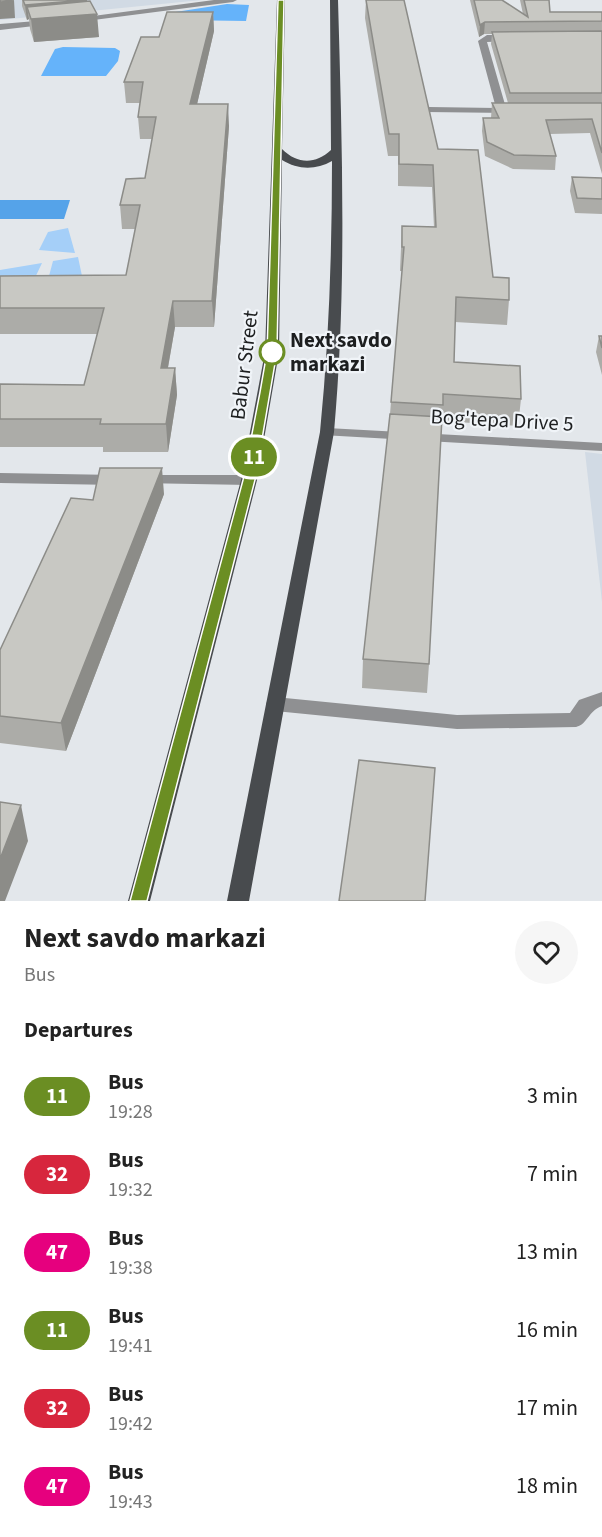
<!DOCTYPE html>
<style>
:root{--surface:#fff;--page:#f6f6f6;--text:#222;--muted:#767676}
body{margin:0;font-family:"Source Sans 3",sans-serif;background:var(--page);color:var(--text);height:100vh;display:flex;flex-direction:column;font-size:22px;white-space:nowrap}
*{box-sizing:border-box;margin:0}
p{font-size:20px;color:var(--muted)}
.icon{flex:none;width:33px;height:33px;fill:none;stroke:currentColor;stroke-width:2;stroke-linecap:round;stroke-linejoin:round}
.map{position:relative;height:901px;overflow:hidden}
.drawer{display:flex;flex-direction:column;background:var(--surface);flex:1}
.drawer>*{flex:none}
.badge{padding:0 12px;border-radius:20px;font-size:21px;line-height:39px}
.map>.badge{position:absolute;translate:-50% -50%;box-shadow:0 0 0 3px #fff}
h2{padding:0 24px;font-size:22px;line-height:54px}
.round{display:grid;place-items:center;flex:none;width:63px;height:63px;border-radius:32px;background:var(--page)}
.headline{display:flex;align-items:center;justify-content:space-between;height:102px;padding:0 24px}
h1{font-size:28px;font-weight:700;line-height:45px}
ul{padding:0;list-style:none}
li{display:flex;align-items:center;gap:18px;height:78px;padding:0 24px}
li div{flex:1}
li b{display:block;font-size:22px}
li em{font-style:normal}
li .badge{min-width:66px;font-weight:700;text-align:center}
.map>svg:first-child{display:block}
.built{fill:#d1dae4}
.green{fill:#a5cff8}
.forest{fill:#65b3fa}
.water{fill:#55a3e9}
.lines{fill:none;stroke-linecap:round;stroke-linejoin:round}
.street{fill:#8f9092;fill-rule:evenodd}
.primary{fill:#484b4e;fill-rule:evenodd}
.wall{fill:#acaca8}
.shaded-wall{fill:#8c8c88}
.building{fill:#c8c8c3;stroke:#8c8c88;stroke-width:1.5}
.line{fill:#6b8e23;stroke:#fff;stroke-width:1.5}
.stop-dot{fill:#fff;stroke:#6b8e23;stroke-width:3}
.labels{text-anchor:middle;stroke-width:4.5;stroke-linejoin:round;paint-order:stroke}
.stop-label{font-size:21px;font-weight:bold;fill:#1d1f20;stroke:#f0f4f8;text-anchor:start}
.street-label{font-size:21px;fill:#1d1f20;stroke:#f0f4f8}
</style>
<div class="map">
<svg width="602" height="901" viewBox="0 0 602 901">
<rect width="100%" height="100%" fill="#e3e7eb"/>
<!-- built -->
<path class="built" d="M 0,0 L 202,0 L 0,20 Z
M 585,452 L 602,454 L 602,602 Z"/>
<!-- green -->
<path class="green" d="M 68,228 L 75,253 L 39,250 L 48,232 Z
M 78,257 L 82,276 L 49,276 L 53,261 Z
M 42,263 L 32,284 L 0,284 L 0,270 Z"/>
<!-- forest -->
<path class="forest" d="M 227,4 L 249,5 L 246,21 L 178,20 L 169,13 Z
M 63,47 L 115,48 L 120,51 L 118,61 L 106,76 L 41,76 L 55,49 Z"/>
<!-- water -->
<path class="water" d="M 0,200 L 70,200 L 64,219 L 0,219 Z"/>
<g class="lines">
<!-- street -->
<path class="street" d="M 214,0 L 237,0 L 233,2 L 78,22 L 74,20 L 78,18 Z
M 48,20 L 52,22 L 51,24 L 0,30 L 0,24 Z
M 487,35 L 509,35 L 513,38 L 509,41 L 487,42 L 506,108 L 518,109 L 518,113 L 426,112 L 426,108 L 429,107 L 496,108 L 478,41 Z
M 327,428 L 602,443 L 602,451 L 322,435 L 320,432 L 322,429 Z
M 0,473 L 117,475 L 125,480 L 117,485 L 0,483 Z
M 144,475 L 249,475 L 257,480 L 249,485 L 139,483 L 136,480 L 139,477 Z
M 602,692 L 602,706 C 588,711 588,724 576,727 L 457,729 L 275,711 L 268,709 L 266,704 L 268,699 L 275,697 L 457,715 L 570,713 L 579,700 Z"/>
<!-- primary -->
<path class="primary" d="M 277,0 L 285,0 L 282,149 C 297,164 315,165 331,150 L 330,0 L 338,0 C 342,144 347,288 334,432 L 249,901 L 227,901 L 320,432 C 329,342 332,251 332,161 C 316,170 298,170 282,160 L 279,352 L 257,480 L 150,901 L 128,901 L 241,480 L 265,352 Z"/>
</g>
<!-- wall -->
<path class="wall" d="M 22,0 L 87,0 L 99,37 L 34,42 L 30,29 L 29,19 L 27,20 L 22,6 Z
M 366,0 L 438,149 L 493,277 L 509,300 L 507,325 L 455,322 L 454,362 L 521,399 L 518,426 L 442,421 L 429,664 L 427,693 L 362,688 L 363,659 L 390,414 L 402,271 L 400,271 L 402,226 L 434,227 L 432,187 L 398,186 L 398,156 L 388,156 L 365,18 Z
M 470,0 L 502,0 L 523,14 L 520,0 L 549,0 L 550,12 L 602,12 L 602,174 L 590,133 L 550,134 L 556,156 L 555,170 L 513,169 L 485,156 L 482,131 L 483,118 L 491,118 L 492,103 L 508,103 L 491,44 L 492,34 L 484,34 L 479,37 Z
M 213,12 L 214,31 L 197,104 L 229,126 L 214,327 L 175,327 L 168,368 L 175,368 L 177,395 L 168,452 L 103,452 L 103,447 L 0,447 L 0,384 L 84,385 L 97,334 L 0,334 L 0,276 L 126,275 L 135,229 L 122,229 L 120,205 L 145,178 L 152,139 L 140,139 L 138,117 L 140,103 L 126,103 L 124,82 L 159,37 Z
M 572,177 L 602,178 L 602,214 L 575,213 L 570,191 Z
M 599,336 L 602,336 L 602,375 L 596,352 Z
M 164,494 L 66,751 L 0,743 L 0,650 L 93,500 Z"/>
<!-- shaded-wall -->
<path class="shaded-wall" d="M 14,0 L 15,18 L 0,19 L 0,2 Z
M 87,0 L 89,15 L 97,14 L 99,37 L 34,42 L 31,19 L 27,7 L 29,19 L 27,20 L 25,5 Z
M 213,12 L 214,31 L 192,126 L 190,104 Z
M 485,22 L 484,34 L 479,37 L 480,25 Z
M 228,104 L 229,126 L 214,327 L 212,301 Z
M 173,301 L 175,327 L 163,395 L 161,368 Z
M 175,368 L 177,395 L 168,452 L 166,424 Z
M 162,468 L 164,494 L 66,751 L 61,723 Z
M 21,805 L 28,841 L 5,901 L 0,901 L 0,859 Z"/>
<!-- building -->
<path class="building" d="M 0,0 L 12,0 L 12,1 L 0,2 Z
M 23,0 L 86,0 L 25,5 Z
M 366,0 L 404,0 L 438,149 L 478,150 L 493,277 L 509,278 L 509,300 L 456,297 L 454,362 L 520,366 L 521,399 L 443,394 L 443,405 L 391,402 L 404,247 L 402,247 L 402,226 L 436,227 L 433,165 L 399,164 L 399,134 L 389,134 Z
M 474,0 L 502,0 L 528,17 L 524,0 L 549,0 L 550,12 L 602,12 L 602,21 L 485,22 L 480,25 Z
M 90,1 L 97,14 L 31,19 L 27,7 Z
M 167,12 L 213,12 L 190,104 L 228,104 L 212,301 L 173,301 L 161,368 L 175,368 L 166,424 L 100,424 L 101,419 L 0,419 L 0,384 L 84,385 L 104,308 L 0,308 L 0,276 L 126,275 L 140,205 L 120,205 L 126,179 L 145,178 L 156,117 L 138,117 L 143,82 L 124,82 L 141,37 L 159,37 Z
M 602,31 L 602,93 L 510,93 L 492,32 Z
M 492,103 L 602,103 L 602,153 L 592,119 L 546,120 L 556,156 L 514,155 L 487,142 L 483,118 L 499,118 Z
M 572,177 L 602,178 L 602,199 L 577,198 Z
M 599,336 L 602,336 L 602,348 Z
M 390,414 L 442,417 L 429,664 L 363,659 Z
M 100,468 L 162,468 L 61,723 L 0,716 L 0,650 L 71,498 L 93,500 Z
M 359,760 L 435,768 L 425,901 L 339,901 Z
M 0,802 L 21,805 L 0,859 Z"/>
<!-- line -->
<path class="line" d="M 278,0 L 284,0 L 277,352 L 255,480 L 147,901 L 130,901 L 243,480 L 260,392 L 267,352 Z"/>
<!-- markers -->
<circle class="stop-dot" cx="272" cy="352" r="12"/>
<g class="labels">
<!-- stop labels -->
<g class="stop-label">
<text x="290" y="347">Next savdo<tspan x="290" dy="24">markazi</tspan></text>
</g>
<!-- street labels -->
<g class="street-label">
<text transform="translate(244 365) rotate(-83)" y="7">Babur Street</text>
<text transform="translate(502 420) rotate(3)" y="7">Bog'tepa Drive 5</text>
</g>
</g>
</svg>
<b class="badge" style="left:254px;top:457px;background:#6b8e23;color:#fff">11</b>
</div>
<section class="drawer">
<div class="headline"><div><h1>Next savdo markazi</h1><p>Bus</p></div><a class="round"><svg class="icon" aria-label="heart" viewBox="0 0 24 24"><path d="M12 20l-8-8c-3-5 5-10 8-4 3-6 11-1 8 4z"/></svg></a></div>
<h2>Departures</h2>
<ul>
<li><span class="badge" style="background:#6b8e23;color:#fff">11</span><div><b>Bus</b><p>19:28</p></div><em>3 min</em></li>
<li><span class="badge" style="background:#d7263d;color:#fff">32</span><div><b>Bus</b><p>19:32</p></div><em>7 min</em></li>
<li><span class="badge" style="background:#e6007e;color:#fff">47</span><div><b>Bus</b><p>19:38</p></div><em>13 min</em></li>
<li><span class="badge" style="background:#6b8e23;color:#fff">11</span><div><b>Bus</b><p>19:41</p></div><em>16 min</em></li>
<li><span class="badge" style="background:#d7263d;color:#fff">32</span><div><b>Bus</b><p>19:42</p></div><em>17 min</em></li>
<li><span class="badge" style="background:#e6007e;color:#fff">47</span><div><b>Bus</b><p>19:43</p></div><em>18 min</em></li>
</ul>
</section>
